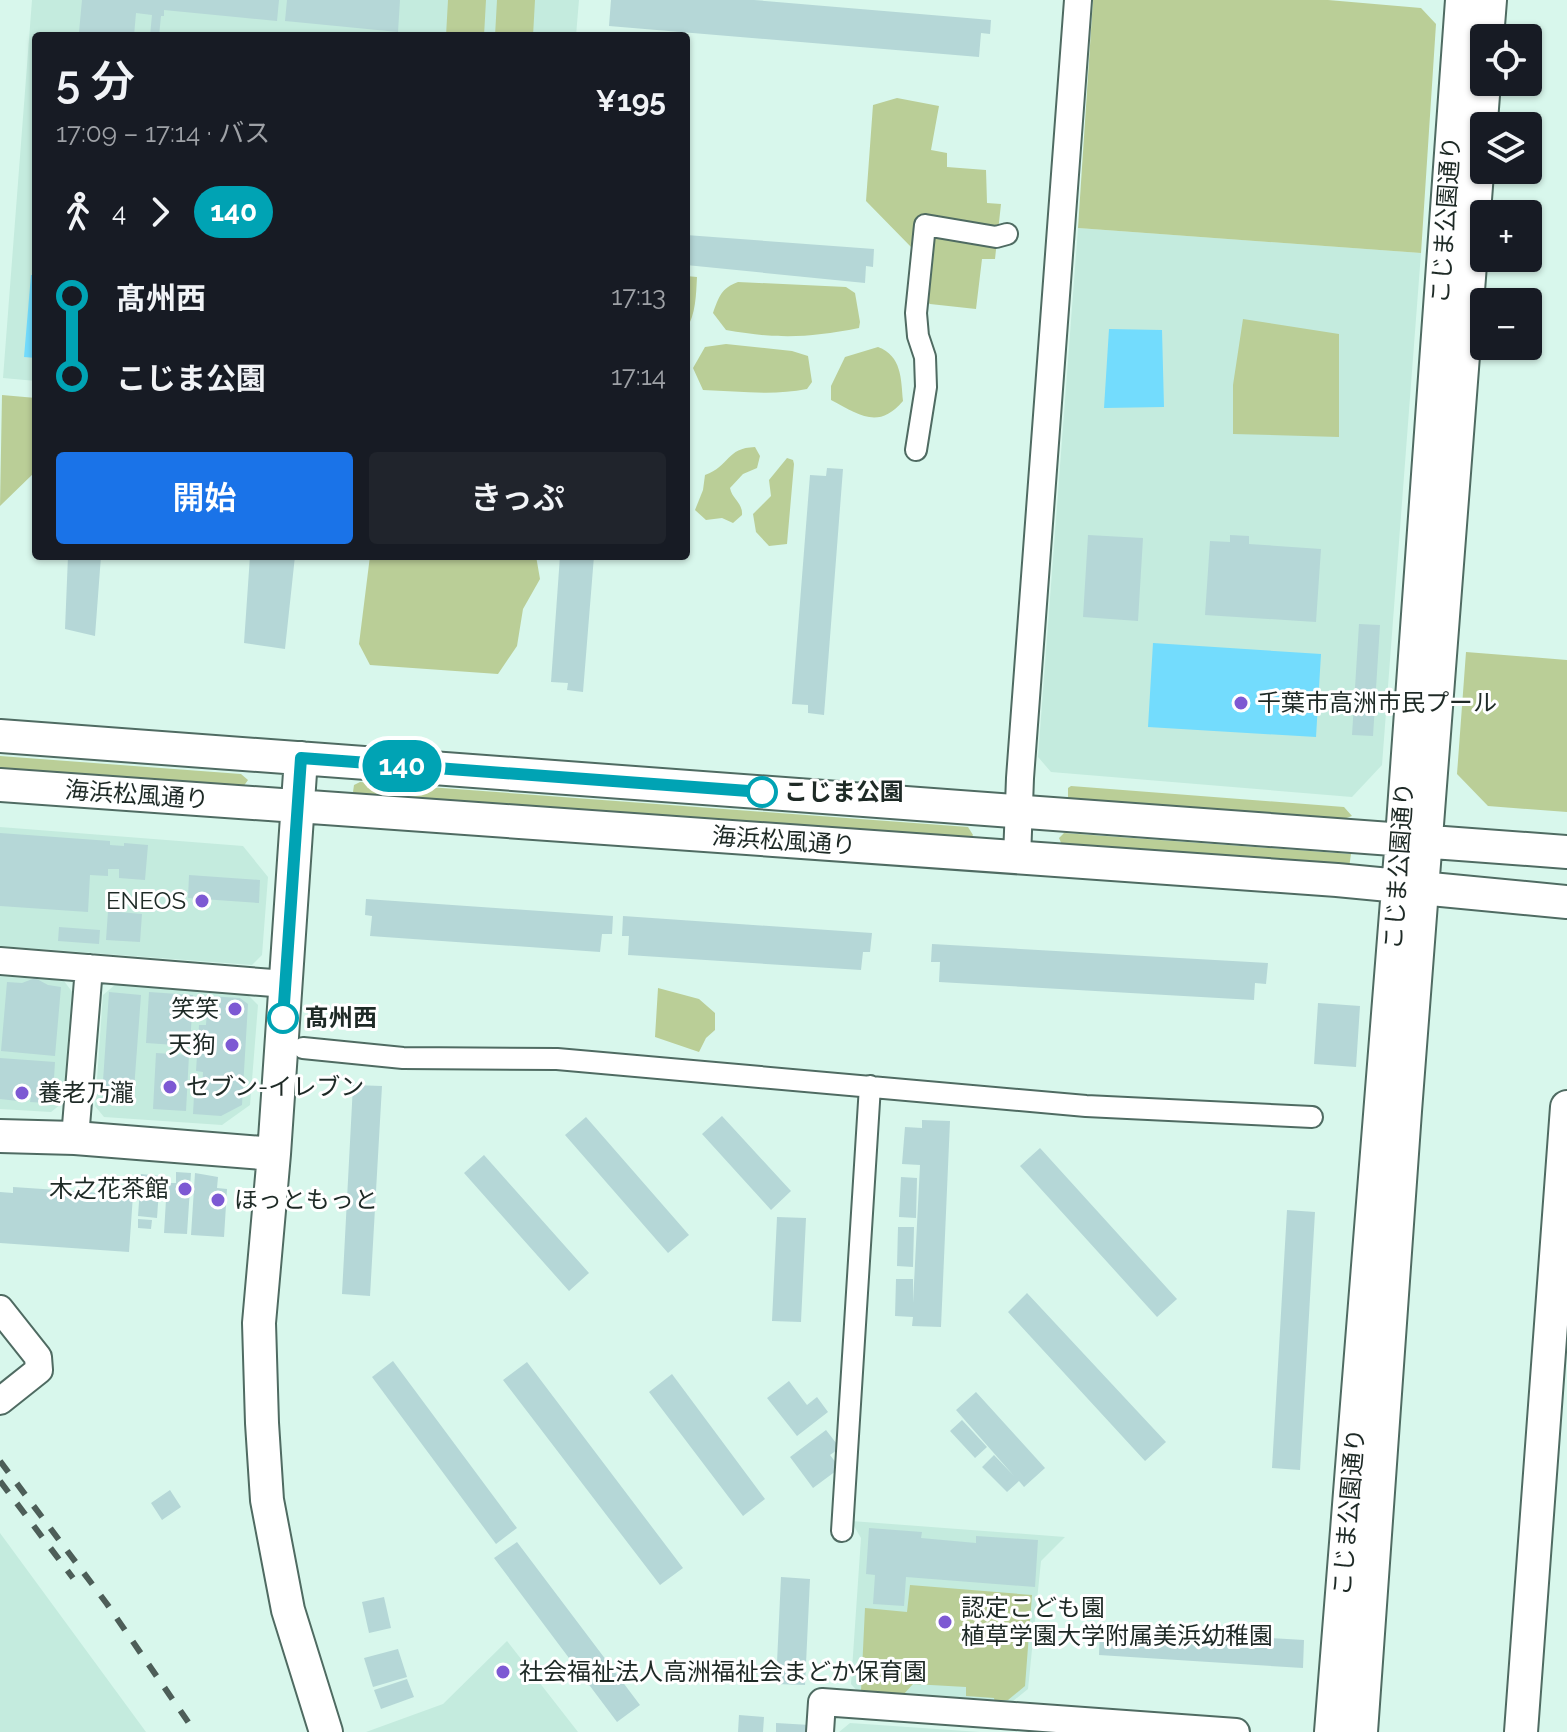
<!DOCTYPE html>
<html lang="ja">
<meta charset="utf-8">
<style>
:root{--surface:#171b24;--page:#20242c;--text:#f1f3f6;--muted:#9ea1a6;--accent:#1a73e8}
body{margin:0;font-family:Raleway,"Noto Sans JP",sans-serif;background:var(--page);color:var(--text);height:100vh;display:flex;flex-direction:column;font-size:30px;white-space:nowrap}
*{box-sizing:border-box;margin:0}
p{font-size:26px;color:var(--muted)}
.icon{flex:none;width:44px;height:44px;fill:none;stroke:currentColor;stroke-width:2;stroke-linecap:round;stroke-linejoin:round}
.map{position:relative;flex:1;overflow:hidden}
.side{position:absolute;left:32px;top:32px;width:658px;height:528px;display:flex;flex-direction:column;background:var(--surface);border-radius:8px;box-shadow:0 2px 6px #0004}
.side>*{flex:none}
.badge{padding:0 16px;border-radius:26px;font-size:28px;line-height:52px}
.tools{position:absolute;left:1470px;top:24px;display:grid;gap:16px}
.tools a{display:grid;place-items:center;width:72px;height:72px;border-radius:8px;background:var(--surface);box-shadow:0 2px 6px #0004;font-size:40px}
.map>.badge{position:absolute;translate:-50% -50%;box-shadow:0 0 0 4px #fff}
.legs{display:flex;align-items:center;gap:12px;height:88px;padding:0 24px;font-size:26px}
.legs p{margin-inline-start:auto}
.headline{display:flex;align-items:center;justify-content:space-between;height:136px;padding:0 24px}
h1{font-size:44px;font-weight:600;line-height:60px}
.primary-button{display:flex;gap:16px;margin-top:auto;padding:16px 24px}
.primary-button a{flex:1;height:92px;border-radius:8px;background:var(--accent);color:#fff;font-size:32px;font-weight:600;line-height:92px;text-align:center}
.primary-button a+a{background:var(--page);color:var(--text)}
ul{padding:0 24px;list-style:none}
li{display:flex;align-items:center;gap:28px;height:80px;font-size:30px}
li i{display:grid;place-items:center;width:12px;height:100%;margin:0 10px;background:currentColor}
li i::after{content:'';width:20px;height:20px;margin:-10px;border:6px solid;border-radius:50%;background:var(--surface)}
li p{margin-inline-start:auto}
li:first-child i{background:linear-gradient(#0000 50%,currentColor 0)}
li:last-child i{background:linear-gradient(currentColor 50%,#0000 0)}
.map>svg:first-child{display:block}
.built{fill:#c4ebde}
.green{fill:#bace97}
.water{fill:#73dcfd}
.building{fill:#b5d7d7}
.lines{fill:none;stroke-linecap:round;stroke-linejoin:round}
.pedestrian-casing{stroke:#4f6b62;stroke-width:24}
.minor-casing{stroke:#4f6b62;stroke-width:30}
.tertiary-casing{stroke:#4f6b62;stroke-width:36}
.pedestrian{stroke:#fff;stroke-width:20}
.minor{stroke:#fff;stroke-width:26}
.tertiary{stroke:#fff;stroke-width:32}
.rail{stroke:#4d5e58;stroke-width:6;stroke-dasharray:14 14;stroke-linecap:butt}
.line-1-casing{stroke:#fff;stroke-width:18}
.line-1{stroke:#00a3b4;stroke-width:12}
.poi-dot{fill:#7d59d3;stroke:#fff;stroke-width:3}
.stop-1-dot{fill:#fff;stroke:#00a3b4;stroke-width:4}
.labels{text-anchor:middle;stroke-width:6;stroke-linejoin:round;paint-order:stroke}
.street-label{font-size:24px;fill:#1e2a26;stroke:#fff}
.poi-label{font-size:24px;fill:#1e2a26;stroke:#fff;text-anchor:start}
.stop-label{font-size:24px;font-weight:bold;fill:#1e2a26;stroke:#fff;text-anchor:start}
</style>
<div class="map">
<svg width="1567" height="1732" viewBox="0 0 1567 1732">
<rect width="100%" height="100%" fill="#d8f7ec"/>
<!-- built -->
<path class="built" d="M 32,0 L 579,0 L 576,36 L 36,36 L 36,381 L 3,378 Z
M 1078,228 L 1421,253 L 1382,765 L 1352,797 L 1051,772 L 1038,757 Z
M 0,827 L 243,846 L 268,877 L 262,955 L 252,965 L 0,946 Z
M 0,976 L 64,981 L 73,993 L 65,1101 L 51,1112 L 0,1109 Z
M 116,984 L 248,995 L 258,1005 L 250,1105 L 222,1125 L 104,1117 L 95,1106 L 103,995 Z
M 851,1521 L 1065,1537 L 1041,1561 L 1028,1689 L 1007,1706 L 860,1694 L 851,1684 L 861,1538 Z
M 0,1533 L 146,1732 L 0,1732 Z
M 507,1641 L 578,1732 L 366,1732 L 443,1704 Z
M 850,1723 L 980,1732 L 839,1732 Z"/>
<!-- green -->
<path class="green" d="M 448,0 L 486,0 L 484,36 L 446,36 Z
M 497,0 L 535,0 L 533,36 L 495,36 Z
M 1093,0 L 1328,0 L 1421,8 L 1436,24 L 1421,253 L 1078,228 Z
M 897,98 L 939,106 L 931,150 L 947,153 L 947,167 L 986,170 L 987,203 L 1001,204 L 995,259 L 982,259 L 976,309 L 930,304 L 910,291 L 912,248 L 866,201 L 873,105 Z
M 686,276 L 697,277 C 696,295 696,314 686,330 Z
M 738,282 L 846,287 L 855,293 L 860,322 L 859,328 C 808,338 777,339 726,330 L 713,313 C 719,297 721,288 738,282 Z
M 1243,319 L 1339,334 L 1339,437 L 1233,434 L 1233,385 Z
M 726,344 L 792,351 L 808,356 L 812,382 L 807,389 C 772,396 739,391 703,390 L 693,368 L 705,347 Z
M 878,347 C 902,356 901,379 903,401 C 878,430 860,415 831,400 L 831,386 L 845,357 Z
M 2,395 L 36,398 L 36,471 L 0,506 Z
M 755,447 L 760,456 L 757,468 L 743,474 L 730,488 C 732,499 743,503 742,515 L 733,523 L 722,518 L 706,520 L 695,510 L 703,490 L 705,475 C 730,466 726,448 755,447 Z
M 787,458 L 793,460 L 794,464 L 787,544 L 769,546 L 756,532 L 753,514 L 771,496 L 769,480 Z
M 370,556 L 536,556 L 540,579 L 523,609 L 517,646 L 498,674 L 370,665 L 359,644 Z
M 1466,652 L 1567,660 L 1567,812 L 1488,806 L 1457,774 Z
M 0,756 L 241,774 L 248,780 L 243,787 L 0,770 Z
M 360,782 L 968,827 L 973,835 L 971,838 L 359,795 L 353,792 L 354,785 Z
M 1071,786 L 1344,807 L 1352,816 L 1341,820 L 1068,798 L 1068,788 Z
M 1064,833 L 1351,854 L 1349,868 L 1062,845 L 1059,838 Z
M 658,988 L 699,999 L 715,1013 L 715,1030 L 706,1038 L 699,1052 L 655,1037 Z
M 910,1585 L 1032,1595 L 1025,1686 L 1008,1700 L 995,1702 L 994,1698 L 966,1696 L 966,1687 L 913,1684 L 903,1695 L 861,1691 L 865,1608 L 907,1612 Z"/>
<!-- water -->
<path class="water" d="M 31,275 L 36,275 L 36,358 L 24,357 Z
M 1109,329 L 1162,330 L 1164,407 L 1104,408 Z
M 1153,643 L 1321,654 L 1316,737 L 1148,727 Z"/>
<!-- building -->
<path class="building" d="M 82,0 L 279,0 L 277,21 L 164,10 L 164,16 L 161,16 L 159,36 L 150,36 L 152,15 L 136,13 L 134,36 L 79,32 Z
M 287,0 L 400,0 L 398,32 L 285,21 Z
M 611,0 L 754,0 L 991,20 L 990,34 L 981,33 L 979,57 L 609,26 Z
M 686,235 L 874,249 L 873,267 L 866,266 L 865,283 L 686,265 Z
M 827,468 L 843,469 L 824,715 L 808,713 L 808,705 L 792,704 L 810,475 L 826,476 Z
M 1088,535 L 1143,538 L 1138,621 L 1083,617 Z
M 1230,535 L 1249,536 L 1249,544 L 1321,549 L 1316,622 L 1205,615 L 1210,541 L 1230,542 Z
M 68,556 L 101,556 L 95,636 L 65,629 Z
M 250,556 L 295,556 L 285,649 L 244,643 Z
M 560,556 L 594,556 L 583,692 L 567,690 L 568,683 L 551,682 Z
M 1359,624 L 1380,625 L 1373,736 L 1352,735 Z
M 0,833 L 110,841 L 110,845 L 124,846 L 124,843 L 148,845 L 145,880 L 119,878 L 119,869 L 108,869 L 108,876 L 90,875 L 88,912 L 0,906 Z
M 189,875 L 260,880 L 259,903 L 188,898 Z
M 366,899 L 613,916 L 612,934 L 602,934 L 600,952 L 370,936 L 372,916 L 365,915 Z
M 108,911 L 142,914 L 140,942 L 106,940 Z
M 623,916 L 872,933 L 870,952 L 863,952 L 861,970 L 628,955 L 629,936 L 622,936 Z
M 59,927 L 100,930 L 99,944 L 58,941 Z
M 932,944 L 1268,963 L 1266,984 L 1255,983 L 1254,1000 L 939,982 L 940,962 L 931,962 Z
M 35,978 L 48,985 L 61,987 L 55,1056 L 1,1051 L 7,982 L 22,983 Z
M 109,992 L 141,995 L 133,1103 L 113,1101 L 114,1096 L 102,1096 Z
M 149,992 L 193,995 L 190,1046 L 146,1043 Z
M 208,996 L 240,998 L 248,1004 L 242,1105 L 221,1116 L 193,1114 L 194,1095 L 202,1090 L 203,1072 L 196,1071 L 199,1025 L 206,1025 Z
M 1318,1003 L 1360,1006 L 1356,1067 L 1314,1064 Z
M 156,1053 L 189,1055 L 186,1111 L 153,1109 Z
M 0,1058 L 55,1062 L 53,1094 L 47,1094 L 46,1103 L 30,1102 L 31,1096 L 18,1095 L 18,1101 L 0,1099 Z
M 353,1085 L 382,1086 L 370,1296 L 342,1294 Z
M 722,1116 L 791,1191 L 771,1210 L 702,1134 Z
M 586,1117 L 689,1235 L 668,1253 L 565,1135 Z
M 922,1120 L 950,1121 L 941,1327 L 912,1326 L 913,1317 L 895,1316 L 896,1279 L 913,1279 L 913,1303 L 920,1165 L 902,1164 L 905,1127 L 922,1128 Z
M 1040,1148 L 1177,1299 L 1157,1317 L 1020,1166 Z
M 484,1155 L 589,1273 L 569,1291 L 464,1173 Z
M 176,1172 L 191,1173 L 187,1234 L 164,1233 L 167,1183 L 176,1183 Z
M 195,1173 L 218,1177 L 217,1188 L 227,1189 L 224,1237 L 191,1235 Z
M 141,1174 L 160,1176 L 157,1218 L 138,1216 Z
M 901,1177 L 917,1178 L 916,1218 L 899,1217 Z
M 13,1187 L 133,1195 L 129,1252 L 0,1243 L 0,1192 L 13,1193 Z
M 1287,1210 L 1315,1212 L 1300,1470 L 1272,1468 Z
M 777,1217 L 806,1218 L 801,1322 L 772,1321 Z
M 138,1219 L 152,1220 L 151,1229 L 138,1228 Z
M 898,1227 L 914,1227 L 913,1267 L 897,1266 Z
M 1027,1293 L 1166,1442 L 1145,1461 L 1008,1312 Z
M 393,1361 L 517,1528 L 496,1544 L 372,1377 Z
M 527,1362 L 683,1568 L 660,1585 L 503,1380 Z
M 672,1374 L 765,1499 L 743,1516 L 649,1392 Z
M 789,1381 L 807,1405 L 817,1397 L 828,1412 L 797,1436 L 767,1398 Z
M 976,1392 L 1045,1468 L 1024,1487 L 1019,1481 L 1007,1492 L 982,1467 L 994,1455 L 1014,1476 L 956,1410 Z
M 962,1420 L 987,1447 L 975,1458 L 950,1431 Z
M 826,1430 L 840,1448 L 830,1455 L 840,1468 L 813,1488 L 790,1457 Z
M 170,1490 L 181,1507 L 162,1520 L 151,1503 Z
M 869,1528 L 922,1532 L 921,1538 L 976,1543 L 976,1536 L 1038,1540 L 1035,1587 L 906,1577 L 904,1606 L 873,1604 L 875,1575 L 866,1574 Z
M 517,1542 L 640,1705 L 617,1722 L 494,1558 Z
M 781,1577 L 810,1579 L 805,1685 L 776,1684 Z
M 384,1597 L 391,1628 L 369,1633 L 362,1602 Z
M 1100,1628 L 1304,1640 L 1303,1668 L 1099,1655 Z
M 398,1649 L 407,1677 L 373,1687 L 364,1658 Z
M 407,1679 L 414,1697 L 381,1709 L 374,1690 Z
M 739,1715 L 764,1717 L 763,1732 L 738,1732 Z
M 776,1723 L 810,1725 L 810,1732 L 776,1732 Z"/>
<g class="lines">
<!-- pedestrian casing -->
<g class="pedestrian-casing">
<path id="pedestrian" d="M 916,450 L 926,387 L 925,357 L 918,336 L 916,313 L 925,225 L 996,237 L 1007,234
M 303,1048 L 403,1058 L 557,1059 L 1086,1106 L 1312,1117
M 842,1531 L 870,1086"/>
</g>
<!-- minor casing -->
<g class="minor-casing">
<path id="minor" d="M 1017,858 L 1020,778 L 1078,0
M 0,961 L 286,984
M 75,1138 L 89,968
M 0,1309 L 38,1357 L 39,1370 L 0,1401
M 820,1732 L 822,1702 L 1236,1732"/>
</g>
<!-- tertiary casing -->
<g class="tertiary-casing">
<path id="tertiary" d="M 1487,38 L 1490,0
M 0,736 L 1567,852
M 301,758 L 274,1154 L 259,1323 L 262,1423 L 267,1500 L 288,1610 L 326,1732
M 0,785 L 1337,880 L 1567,902
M 0,1136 L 75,1138 L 274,1154
M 1331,1732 L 1402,838 L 1462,0
M 1361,1732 L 1405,1111 L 1484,82
M 1521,1732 L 1567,1107"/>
</g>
<!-- pedestrian -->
<use href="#pedestrian" class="pedestrian"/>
<!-- minor -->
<use href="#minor" class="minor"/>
<!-- tertiary -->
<use href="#tertiary" class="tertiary"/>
<!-- rail -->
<path class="rail" d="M 0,1461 L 107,1604 L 195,1732
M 0,1481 L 73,1578"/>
</g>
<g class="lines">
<!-- line-1 casing -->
<g class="line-1-casing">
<path id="line-1" d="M 283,1018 L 301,758 L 762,792"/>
</g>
<!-- line-1 -->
<use href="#line-1" class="line-1"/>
</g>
<!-- markers -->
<g class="poi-dot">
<circle cx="1241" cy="703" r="8"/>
<circle cx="202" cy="901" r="8"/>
<circle cx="235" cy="1009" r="8"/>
<circle cx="232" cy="1045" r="8"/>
<circle cx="170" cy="1087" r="8"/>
<circle cx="22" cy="1093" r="8"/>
<circle cx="185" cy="1189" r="8"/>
<circle cx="218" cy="1200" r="8"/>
<circle cx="945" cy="1622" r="8"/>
<circle cx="503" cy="1672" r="8"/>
</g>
<g class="stop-1-dot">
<circle cx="762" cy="792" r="14"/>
<circle cx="283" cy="1018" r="14"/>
</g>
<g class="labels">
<!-- street labels -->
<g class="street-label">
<text transform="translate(1446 220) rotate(-86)" y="8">こじま公園通り</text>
<text transform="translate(137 795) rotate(4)" y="8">海浜松風通り</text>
<text transform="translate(784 841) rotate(4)" y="8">海浜松風通り</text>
<text transform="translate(1399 866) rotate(-86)" y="8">こじま公園通り</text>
<text transform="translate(1349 1512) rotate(-85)" y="8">こじま公園通り</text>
</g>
<!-- poi labels -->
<g class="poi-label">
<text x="1257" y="711">千葉市高洲市民プール</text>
<text x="186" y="909" text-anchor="end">ENEOS</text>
<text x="219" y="1017" text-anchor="end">笑笑</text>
<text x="216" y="1053" text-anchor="end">天狗</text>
<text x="186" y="1095">セブン-イレブン</text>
<text x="38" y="1101">養老乃瀧</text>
<text x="169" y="1197" text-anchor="end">木之花茶館</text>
<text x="234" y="1208">ほっともっと</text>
<text x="961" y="1616">認定こども園<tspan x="961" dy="28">植草学園大学附属美浜幼稚園</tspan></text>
<text x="519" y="1680">社会福祉法人高洲福祉会まどか保育園</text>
</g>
<!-- stop labels -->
<g class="stop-label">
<text x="784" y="800">こじま公園</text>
<text x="305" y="1026">髙州西</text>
</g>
</g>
</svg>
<div class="tools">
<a><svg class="icon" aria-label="locate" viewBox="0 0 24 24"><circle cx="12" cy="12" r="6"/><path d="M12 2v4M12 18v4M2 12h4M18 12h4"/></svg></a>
<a><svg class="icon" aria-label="layers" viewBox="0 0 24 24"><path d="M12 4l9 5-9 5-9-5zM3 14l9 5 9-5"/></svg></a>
<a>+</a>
<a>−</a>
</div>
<b class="badge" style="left:402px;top:766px;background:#00a3b4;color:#fff">140</b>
<section class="side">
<div class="headline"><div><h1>5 分</h1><p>17:09 – 17:14 · バス</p></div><b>¥195</b></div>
<div class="legs"><svg class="icon" aria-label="walk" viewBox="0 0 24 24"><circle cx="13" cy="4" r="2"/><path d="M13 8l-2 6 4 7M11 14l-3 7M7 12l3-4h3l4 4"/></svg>4<svg class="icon" aria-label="forward" viewBox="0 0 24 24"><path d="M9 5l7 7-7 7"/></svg><b class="badge" style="background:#00a3b4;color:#fff">140</b></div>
<ul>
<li><i style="color:#00a3b4"></i><b>髙州西</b><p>17:13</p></li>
<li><i style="color:#00a3b4"></i><b>こじま公園</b><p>17:14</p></li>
</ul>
<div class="primary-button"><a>開始</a><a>きっぷ</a></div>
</section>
</div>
